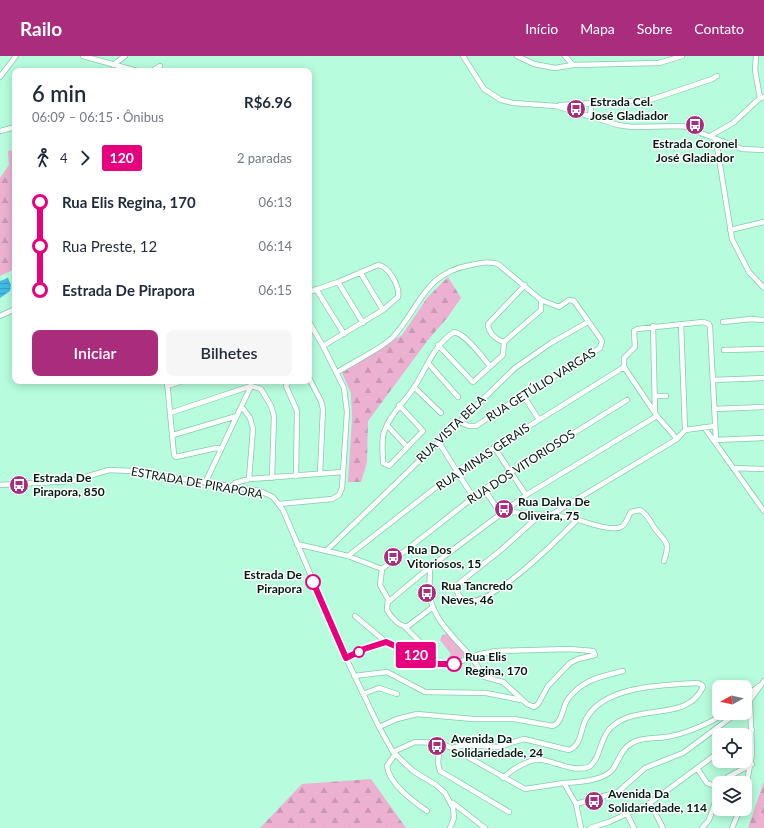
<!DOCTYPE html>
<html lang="pt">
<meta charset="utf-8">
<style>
:root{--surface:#fff;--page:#f6f6f7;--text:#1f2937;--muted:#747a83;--accent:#aa2d7d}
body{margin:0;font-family:Lato,sans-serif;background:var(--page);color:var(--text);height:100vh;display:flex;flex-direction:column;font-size:15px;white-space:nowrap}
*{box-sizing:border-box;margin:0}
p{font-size:13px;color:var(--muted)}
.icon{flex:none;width:22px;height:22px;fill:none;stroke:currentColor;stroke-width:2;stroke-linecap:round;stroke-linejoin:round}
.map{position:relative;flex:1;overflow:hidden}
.sheet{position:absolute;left:12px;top:12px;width:300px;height:316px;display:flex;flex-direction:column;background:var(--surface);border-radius:8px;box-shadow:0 2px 10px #0003}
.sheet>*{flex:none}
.badge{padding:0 8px;border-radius:3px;font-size:14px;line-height:26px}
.needle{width:26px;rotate:262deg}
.fabs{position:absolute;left:712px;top:624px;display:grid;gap:8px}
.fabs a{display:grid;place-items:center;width:40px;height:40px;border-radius:8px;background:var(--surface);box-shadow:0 2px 10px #0003;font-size:20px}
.map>.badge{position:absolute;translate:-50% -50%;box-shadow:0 0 0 2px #fff}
.legs{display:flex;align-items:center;gap:6px;height:44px;padding:0 20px;font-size:13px}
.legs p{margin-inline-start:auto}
.overview{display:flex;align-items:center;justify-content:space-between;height:68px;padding:0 20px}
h1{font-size:22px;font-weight:600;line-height:30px}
.button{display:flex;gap:8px;margin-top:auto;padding:8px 20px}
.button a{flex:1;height:46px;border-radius:8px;background:var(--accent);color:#fff;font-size:16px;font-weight:600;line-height:46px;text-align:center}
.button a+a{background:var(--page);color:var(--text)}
ul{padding:0 20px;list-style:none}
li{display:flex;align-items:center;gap:14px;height:44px;font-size:15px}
li i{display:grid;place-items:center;width:6px;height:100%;margin:0 5px;background:currentColor}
li i::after{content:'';width:10px;height:10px;margin:-5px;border:3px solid;border-radius:50%;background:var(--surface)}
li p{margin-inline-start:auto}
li:first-child i{background:linear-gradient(#0000 50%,currentColor 0)}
li:last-child i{background:linear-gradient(currentColor 50%,#0000 0)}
header{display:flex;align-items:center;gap:24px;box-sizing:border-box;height:56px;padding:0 20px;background:var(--accent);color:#fff}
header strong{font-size:19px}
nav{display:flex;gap:22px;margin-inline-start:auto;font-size:14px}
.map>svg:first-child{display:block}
.forest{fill:url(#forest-firs)}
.park{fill:#ecb1d0}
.water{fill:url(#water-rules)}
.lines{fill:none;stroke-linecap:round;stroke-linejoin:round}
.minor-casing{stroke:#86caad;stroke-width:6}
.minor{stroke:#fff;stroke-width:4.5}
.line-1-casing{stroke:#fff;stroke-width:9}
.line-1{stroke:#e6007e;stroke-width:6}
.stop-1-dot{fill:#fff;stroke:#e6007e;stroke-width:2}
.labels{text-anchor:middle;stroke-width:3;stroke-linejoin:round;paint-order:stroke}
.poi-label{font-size:12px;font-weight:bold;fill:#011b11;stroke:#fff;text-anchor:start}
.street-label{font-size:12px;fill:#011b11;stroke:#fff}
.stop-label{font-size:12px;font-weight:bold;fill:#011b11;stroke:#fff;text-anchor:end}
</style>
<header>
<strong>Railo</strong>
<nav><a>Início</a><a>Mapa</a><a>Sobre</a><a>Contato</a></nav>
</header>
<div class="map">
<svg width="764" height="772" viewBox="0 0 764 772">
<defs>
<pattern id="forest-firs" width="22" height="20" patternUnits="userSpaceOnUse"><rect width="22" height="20" fill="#ecb1d0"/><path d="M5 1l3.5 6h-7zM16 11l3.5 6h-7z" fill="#c998b2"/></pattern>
<pattern id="water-rules" width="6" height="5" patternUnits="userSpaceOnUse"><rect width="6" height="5" fill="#40bbe6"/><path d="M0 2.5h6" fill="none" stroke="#36a0c4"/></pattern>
</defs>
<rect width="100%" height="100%" fill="#b6fcdd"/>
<!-- forest -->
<path class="forest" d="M 15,94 L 15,213 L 0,220 L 0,122 L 9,109 L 8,95 Z
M 448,221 L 461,242 L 447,262 L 428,284 L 368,365 L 367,406 L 361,426 L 348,426 L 352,364 L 351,337 L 342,317 L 402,279 L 427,242 Z
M 371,723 L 406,772 L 260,772 L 302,728 Z
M 764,725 L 764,772 L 748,772 Z"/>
<!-- park -->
<path class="park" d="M 449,578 L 468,600 L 446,605 L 451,598 L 440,584 L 442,579 Z"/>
<!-- water -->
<path class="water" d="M 8,222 L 11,229 L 10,235 L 0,242 L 0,225 Z"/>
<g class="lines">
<!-- minor casing -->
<g class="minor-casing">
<path id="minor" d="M 83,0 L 137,15
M 463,0 L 484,33 L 501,44 L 513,47 L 556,50 L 618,69 L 632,71 L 683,70 L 742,93 L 764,94
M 517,0 L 534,8 L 555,12 L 573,9 L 659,7 L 682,0
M 565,0 L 573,9
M 756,0 L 755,14 L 760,42
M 113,9 L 125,0
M 152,15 L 160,10
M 0,21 L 16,0
M 560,49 L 650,44 L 712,23 L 717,20
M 590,59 L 592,47
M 0,75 L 15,71
M 710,80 L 733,67 L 760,42 L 764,41
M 716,84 L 732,183 L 749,216 L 764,232
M 730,174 L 764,166
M 360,216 L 383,254
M 338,226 L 363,267
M 316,233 L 344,278
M 309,236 L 338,226 L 378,209 C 389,210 400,231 398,241 L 383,254 L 323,290
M 0,260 L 15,253
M 723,266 L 751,263 L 764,264
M 681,268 L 685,374
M 653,270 L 655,356
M 504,286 C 496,284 488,276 488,268 L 525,229
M 438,289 L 473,326 L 503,299 L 504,286
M 724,294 L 764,293
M 428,307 L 458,341
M 336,317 C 351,307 381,293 393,281 C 421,250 424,217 471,209 C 480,207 489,205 498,208 L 541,244 L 541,254 L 504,286
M 309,322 L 321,345 L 323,353 L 320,418
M 713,324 L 764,322
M 167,325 L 174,399 L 176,401 L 216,392 L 221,393
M 289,325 L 286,330 L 297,355 L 296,420
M 167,330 L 183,325
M 414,331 L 441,357
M 523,339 L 539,364
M 655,340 L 666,340
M 399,349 L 423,375 L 389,410 L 383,407 C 383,397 381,385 384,376 C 390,358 405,346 415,330 C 427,311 434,289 454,276 C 466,278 482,301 490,310
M 242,351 L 250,362 L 253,373 L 249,423
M 714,353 L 764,351
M 170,357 L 251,330 L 261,333 L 271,350 L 274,360 L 272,422
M 460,366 L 469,370 L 476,370 L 523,339 L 600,292 L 602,285 L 600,282 L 574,245 L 569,244 L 559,251 L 541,244
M 387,369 L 407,391
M 704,371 L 764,455
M 173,379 L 237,360
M 677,383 L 657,360 L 624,311 L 624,302 L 635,291 L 634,275 L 637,273 L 703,266 L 709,268 L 710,271 L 716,384
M 714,384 L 764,382
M 438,385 L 473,441
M 494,391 L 526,439
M 733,412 L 764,413
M 206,425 L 251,330
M 0,429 L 72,425 L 109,414 L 133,415 L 260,435 L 273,441 L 283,454 L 346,602 L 379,671 L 393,696 L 413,715 L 436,729 L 445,737 L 453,752 L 454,762 L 450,772
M 232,430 L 235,427 L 249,423 L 343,416
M 484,433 L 501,458
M 279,448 L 332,443 L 339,439 L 342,432 L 347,356 L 344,332 L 323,290 L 309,266
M 505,455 C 530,460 558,457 582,465 C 590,468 613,475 621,471 C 626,469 628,460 631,456 L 640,454 C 649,459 650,467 656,474 C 667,488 670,486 664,505
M 540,459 L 501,494 L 458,528 C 456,533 457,538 461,542 C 482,562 562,479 577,464
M 549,460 L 677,383 L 685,374 L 715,370
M 297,488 L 348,500 L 382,513
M 326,495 L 515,312 L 551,287 L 588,266
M 348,500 L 457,415 L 624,311
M 382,513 L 484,433 L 627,344
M 382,513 L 380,529 L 388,543 L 387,554 C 391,561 400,572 408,570 L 433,551
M 388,546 L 430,511 L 526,439 L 657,360
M 355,560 L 386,586 L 437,608 L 454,608 L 480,598 L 496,595 L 569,593 L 593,595 L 595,599 L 578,603 L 570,607 L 548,630 L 538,648 L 534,651 L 527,648 L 503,626 L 485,621 L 472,602 C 457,584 433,564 430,540 C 429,530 430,521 430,511
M 404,570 L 429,595
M 346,602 L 364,593 L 386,586
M 354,620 L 387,616 L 425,636 L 486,637 L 521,644
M 363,638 L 379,632 L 397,638
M 745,641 L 759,630
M 745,651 L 764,625
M 379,671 L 397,663 L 417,658 L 473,663 L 514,663 L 553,670 C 563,666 562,651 568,643 C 583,623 600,621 623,615
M 744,679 L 752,674
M 440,687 L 438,707 L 440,715 L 509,756
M 452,692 L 465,689 L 498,691 L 524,683 L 569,694 C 582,689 580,674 586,663 C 604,629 665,629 698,627 L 702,629 L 703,631 C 689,662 650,651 624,663 C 596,675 605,698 589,711 C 573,716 558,707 543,704 C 530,702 512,713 503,722
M 393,696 L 415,686 L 440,687 L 452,692 L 525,733 L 564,727 L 576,748 L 618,736 L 645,712 L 683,697 L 737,657
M 395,698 L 387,710 C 389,728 413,745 427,755
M 697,712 L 707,727 L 719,732
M 564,727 C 578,726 604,725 613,713 C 619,704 622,692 632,687 C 642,681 655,683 666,681 C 685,678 709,668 725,657
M 722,727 L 728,721 L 752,708
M 745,737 L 752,698 L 750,646
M 453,747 L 485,772
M 650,747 L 663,772
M 576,748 L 581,772
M 627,758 L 634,772
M 590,772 L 609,766 L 650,747 L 719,696
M 702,772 L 709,764 L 719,735
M 732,772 L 740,753"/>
</g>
<!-- minor -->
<use href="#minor" class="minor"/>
</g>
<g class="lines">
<!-- line-1 casing -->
<g class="line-1-casing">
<path id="line-1" d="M 313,526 L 346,602 L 364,593 L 386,586 L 437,608 L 454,608"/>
</g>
<!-- line-1 -->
<use href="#line-1" class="line-1"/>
</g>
<!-- icons -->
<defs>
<g id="bus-disc" transform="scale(1)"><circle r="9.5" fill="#aa2d7d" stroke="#fff"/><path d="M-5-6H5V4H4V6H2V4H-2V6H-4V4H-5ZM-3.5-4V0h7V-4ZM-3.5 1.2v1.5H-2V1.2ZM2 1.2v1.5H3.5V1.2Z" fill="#fff"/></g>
</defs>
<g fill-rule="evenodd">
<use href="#bus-disc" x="576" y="53"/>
<use href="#bus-disc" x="695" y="69"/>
<use href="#bus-disc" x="19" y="429"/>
<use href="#bus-disc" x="504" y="453"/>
<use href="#bus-disc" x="393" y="501"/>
<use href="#bus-disc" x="427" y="537"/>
<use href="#bus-disc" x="437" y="690"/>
<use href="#bus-disc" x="594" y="745"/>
</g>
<!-- markers -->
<g class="stop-1-dot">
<circle cx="313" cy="526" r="7"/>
<circle cx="359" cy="596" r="5"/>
<circle cx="454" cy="608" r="7"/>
</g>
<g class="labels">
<!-- poi labels -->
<g class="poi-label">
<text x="590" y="50">Estrada Cel.<tspan x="590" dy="14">José Gladiador</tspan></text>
<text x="695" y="92" text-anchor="middle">Estrada Coronel<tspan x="695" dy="14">José Gladiador</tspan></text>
<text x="33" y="426">Estrada De<tspan x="33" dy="14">Pirapora, 850</tspan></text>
<text x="518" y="450">Rua Dalva De<tspan x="518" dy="14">Oliveira, 75</tspan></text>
<text x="407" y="498">Rua Dos<tspan x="407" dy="14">Vitoriosos, 15</tspan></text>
<text x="441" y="534">Rua Tancredo<tspan x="441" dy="14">Neves, 46</tspan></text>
<text x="451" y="687">Avenida Da<tspan x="451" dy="14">Solidariedade, 24</tspan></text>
<text x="608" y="742">Avenida Da<tspan x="608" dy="14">Solidariedade, 114</tspan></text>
</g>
<!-- street labels -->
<g class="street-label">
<text transform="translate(541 329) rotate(-32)" y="4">RUA GETÚLIO VARGAS</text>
<text transform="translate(451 373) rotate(-44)" y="4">RUA VISTA BELA</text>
<text transform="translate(483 401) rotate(-34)" y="4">RUA MINAS GERAIS</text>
<text transform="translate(521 411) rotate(-33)" y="4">RUA DOS VITORIOSOS</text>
<text transform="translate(197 427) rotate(10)" y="4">ESTRADA DE PIRAPORA</text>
</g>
<!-- stop labels -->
<g class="stop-label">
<text x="302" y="523">Estrada De<tspan x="302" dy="14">Pirapora</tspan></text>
<text x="465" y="605" text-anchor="start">Rua Elis<tspan x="465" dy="14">Regina, 170</tspan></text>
</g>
</g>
</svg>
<div class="fabs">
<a><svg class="needle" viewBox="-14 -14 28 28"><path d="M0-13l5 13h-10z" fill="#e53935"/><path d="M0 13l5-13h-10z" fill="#747a83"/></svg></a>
<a><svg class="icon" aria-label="locate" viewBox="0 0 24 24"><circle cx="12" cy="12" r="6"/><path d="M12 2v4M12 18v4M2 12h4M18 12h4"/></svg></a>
<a><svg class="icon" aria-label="layers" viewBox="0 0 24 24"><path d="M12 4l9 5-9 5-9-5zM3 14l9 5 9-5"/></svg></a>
</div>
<b class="badge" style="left:416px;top:599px;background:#e6007e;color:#fff">120</b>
<section class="sheet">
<div class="overview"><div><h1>6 min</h1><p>06:09 – 06:15 · Ônibus</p></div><b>R$6.96</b></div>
<div class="legs"><svg class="icon" aria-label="walk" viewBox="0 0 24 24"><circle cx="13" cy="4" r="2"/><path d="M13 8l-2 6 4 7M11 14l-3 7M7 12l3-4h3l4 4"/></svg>4<svg class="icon" aria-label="forward" viewBox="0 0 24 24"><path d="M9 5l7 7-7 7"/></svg><b class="badge" style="background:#e6007e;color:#fff">120</b><p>2 paradas</p></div>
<ul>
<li><i style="color:#e6007e"></i><b>Rua Elis Regina, 170</b><p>06:13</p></li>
<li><i style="color:#e6007e"></i><span>Rua Preste, 12</span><p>06:14</p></li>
<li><i style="color:#e6007e"></i><b>Estrada De Pirapora</b><p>06:15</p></li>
</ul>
<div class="button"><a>Iniciar</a><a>Bilhetes</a></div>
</section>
</div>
